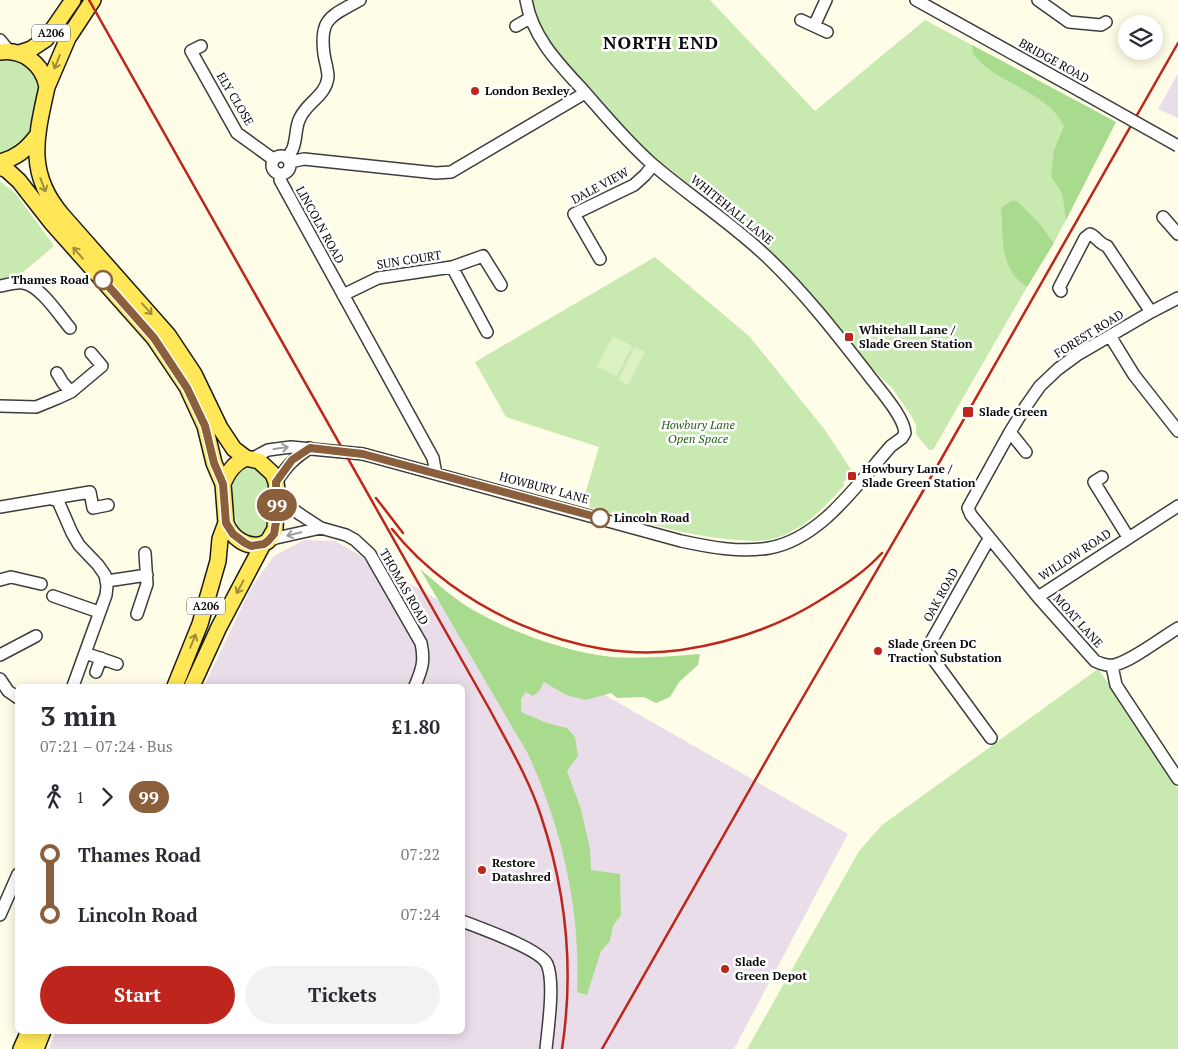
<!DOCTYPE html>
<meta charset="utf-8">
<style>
:root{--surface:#fff;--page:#f2f2f3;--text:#2b2b33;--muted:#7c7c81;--accent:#be261d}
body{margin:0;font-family:"PT Serif",serif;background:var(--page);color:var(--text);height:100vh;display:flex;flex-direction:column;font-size:19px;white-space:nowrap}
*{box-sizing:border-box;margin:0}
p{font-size:16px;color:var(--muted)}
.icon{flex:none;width:28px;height:28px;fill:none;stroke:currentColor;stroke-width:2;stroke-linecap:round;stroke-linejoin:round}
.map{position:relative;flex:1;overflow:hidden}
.side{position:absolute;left:15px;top:684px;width:450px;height:350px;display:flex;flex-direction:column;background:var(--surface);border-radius:8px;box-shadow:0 2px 12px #0003}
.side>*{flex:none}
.badge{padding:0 10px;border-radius:16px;font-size:18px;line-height:32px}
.fabs{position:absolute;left:1118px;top:15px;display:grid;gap:10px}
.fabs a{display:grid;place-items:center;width:45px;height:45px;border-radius:50%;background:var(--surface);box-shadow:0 2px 12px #0003;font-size:25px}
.map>.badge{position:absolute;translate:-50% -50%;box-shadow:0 0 0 2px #fff}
.legs{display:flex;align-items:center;gap:8px;height:55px;padding:0 25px;font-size:16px}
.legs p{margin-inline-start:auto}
.headline{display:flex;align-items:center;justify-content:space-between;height:85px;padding:0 25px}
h1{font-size:28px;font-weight:600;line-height:38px}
.button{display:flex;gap:10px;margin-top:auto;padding:10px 25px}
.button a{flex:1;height:58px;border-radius:30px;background:var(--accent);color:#fff;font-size:20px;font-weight:600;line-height:58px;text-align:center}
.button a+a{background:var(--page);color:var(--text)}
ul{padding:0 25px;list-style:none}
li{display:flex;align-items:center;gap:18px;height:60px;font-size:19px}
li i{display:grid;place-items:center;width:8px;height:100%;margin:0 6px;background:currentColor}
li i::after{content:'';width:12px;height:12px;margin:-6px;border:4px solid;border-radius:50%;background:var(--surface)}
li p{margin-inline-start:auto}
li:first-child i{background:linear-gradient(#0000 50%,currentColor 0)}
li:last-child i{background:linear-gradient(currentColor 50%,#0000 0)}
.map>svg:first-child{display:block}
.industrial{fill:#eaddea}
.green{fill:#c8eab0}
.forest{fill:#a9db8e}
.pitch{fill:#dcf1c2}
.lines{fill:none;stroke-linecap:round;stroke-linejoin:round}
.minor-casing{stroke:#3d3d3d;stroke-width:14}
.major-casing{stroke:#1b1b1b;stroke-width:18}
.minor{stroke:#fff;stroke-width:11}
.major{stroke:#ffe757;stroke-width:15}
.rail{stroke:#be261d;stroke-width:2.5}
.minor-bridge-casing{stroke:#3d3d3d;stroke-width:14;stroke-linecap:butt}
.minor-bridge{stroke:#fff;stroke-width:11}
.oneway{stroke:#9d8f38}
.oneway2{stroke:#9d9d9d}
.line-1-casing{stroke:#fff;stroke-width:11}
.line-1{stroke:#8b5e3c;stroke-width:8}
.poi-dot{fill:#be261d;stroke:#fff;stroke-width:2}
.stop-1-dot{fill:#fff;stroke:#8b5e3c;stroke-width:2.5}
.labels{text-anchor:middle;stroke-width:5;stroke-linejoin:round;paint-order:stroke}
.shield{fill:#fff;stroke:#545454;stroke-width:1}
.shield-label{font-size:11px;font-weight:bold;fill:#0a0a0a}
.street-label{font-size:12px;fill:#0a0a0a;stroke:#fff}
.poi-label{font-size:12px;font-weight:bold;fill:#0a0a0a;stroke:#fff;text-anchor:start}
.stop-label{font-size:12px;font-weight:bold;fill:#0a0a0a;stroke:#fff;text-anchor:end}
.park-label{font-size:12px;font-style:italic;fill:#216319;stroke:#fff}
.district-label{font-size:18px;font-weight:bold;letter-spacing:1px;fill:#0a0a0a;stroke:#fff}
</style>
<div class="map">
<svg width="1178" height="1049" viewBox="0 0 1178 1049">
<rect width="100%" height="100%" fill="#fffde7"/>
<!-- industrial -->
<path class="industrial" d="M 1178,73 L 1178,118 L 1158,109 Z
M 304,540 L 335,541 L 848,834 L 734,1049 L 49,1049 L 56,1031 L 462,1031 L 462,686 L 204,686 L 251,588 L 274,556 Z"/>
<!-- green -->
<path class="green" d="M 530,0 L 710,0 L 815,111 L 925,20 L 1116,122 L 1054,243 L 1041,225 L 1011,201 L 1001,209 C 1003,238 999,271 1027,287 L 933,450 L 929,450 L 916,434 L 916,425 L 912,417 L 892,388 L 856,353 L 766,250 L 671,170 L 653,158 L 617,123 L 594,96 L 594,92 L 590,88 L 587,88 L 541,35 Z
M 0,58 C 21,60 37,65 39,89 L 29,135 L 22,146 L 0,156 Z
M 0,181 L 16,194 L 54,246 L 22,273 L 0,279 Z
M 655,257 L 749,336 L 825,430 L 852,471 L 843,483 L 844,486 C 824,507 805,529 776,538 C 764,542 750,541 738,540 C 687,537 638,520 589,507 L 590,503 L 583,501 L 599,447 L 506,417 L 475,362 Z
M 248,466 C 254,467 261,469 265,475 C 276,492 277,558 240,532 C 233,515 223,472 248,466 Z
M 1098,669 L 1144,733 L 1161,764 L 1178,789 L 1178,1049 L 747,1049 L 859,851 L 882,825 Z"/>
<!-- forest -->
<path class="forest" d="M 972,45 L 1116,122 L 1066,220 L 1062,193 L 1051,176 L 1054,150 L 1064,126 C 1049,96 1012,87 987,68 C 982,64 977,58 973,54 Z
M 1011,201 L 1017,201 L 1041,225 L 1054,243 L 1027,287 C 999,271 1003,237 1001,208 Z
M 420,569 C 438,584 455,600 475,611 C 514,633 567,652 612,657 C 641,659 671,656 700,654 L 698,665 L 679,682 L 670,697 L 656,703 L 644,697 L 617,698 L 611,693 L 586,700 L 566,695 L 544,682 L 540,690 L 533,696 L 526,692 L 521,699 L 521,712 L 547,723 L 567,728 L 575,737 L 578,756 L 567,771 L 581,809 L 590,849 L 591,870 L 620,874 L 621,915 L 613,926 L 610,941 L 601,951 L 587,995 L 577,992 C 581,911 562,828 528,754 Z"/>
<!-- pitch -->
<path class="pitch" d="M 613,336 L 632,346 L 617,376 L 597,367 Z
M 635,347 L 645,352 L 628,385 L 618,380 Z"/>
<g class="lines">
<!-- minor casing -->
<g class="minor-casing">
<path id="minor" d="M 916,0 L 1080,91
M 1038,0 L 1069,22 L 1101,25 L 1106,22
M 801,20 L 827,32
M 516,26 L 530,18
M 814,26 L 826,0
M 0,40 L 9,51
M 201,46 L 191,51 L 237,133 L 273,159
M272 165a9 9 0 1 1 18 0a9 9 0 1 1-18 0Z
M 287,158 C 289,155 292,151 293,148 C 297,138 295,127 300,118 C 307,102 326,96 328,77 C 328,70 325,61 324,54 C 319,17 332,16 360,0
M 290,162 L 304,159 L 436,173 L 451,172 L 585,93
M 282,174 L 280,180 L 433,458 L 436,474
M 1163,217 L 1178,234
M 600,259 L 574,214 L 634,185 L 645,175 L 653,165
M 452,267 L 487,332
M 0,286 C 7,285 15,282 23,283 C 40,285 59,315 70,328
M 1061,291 L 1059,288 L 1085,238 L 1090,234 C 1097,237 1099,244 1107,246 L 1151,312
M 343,295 L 378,278 L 452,267 L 483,256 L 501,285
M 1178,298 L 1151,312 L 1077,355 L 1058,369 L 1040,386 L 1026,406 L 1010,432 L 968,508 L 971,515 L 1038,597 L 1095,661 C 1101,664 1107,666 1114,665 C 1132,661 1161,638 1178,628
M 1110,336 L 1134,375 L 1178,431
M 57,373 L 63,383 L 71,392
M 0,406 L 36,407 L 58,398 L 71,392 L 102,366 L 91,353
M 1010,432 L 1026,452
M 253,458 L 268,450 L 291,447 L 363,454 L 681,541 C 709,547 740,553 769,548 C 821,539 858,483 891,446 L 902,438 L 905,433 C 904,416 878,388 867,373 C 835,332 804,292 766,256 C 730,222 688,195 651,163 C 625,140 604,114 581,88 C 557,62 532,36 526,0
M 1102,477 L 1094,482 L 1128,537
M 276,482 C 287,466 293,459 310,448
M 277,491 L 291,508 L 301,515 L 321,528 L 346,535 L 355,540 L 370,554 L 421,643 C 425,661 422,669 415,686
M 52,499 L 58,501 L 72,533 L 79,545 L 98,565 L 105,575 L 107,586 L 106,595 L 73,686
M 0,507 L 90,492 L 93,508 L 108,505
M 990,539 L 986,544 L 928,647 L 928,652 L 991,738
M 268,541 L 276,538 L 321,528
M 0,580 L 11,577 L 41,584
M 107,581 L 147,575
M 53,596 L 99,612
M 1038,597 L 1178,506
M 137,614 L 147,584 L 145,553
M 85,653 L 117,664
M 0,655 L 36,636
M 1112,666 L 1116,685 L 1178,779
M 96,672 L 101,658
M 0,679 L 8,691 L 18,698
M 0,915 L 18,874
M 462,921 C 480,928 540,949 547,964 C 555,982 548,1028 546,1049"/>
</g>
<!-- major casing -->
<g class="major-casing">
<path id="major" d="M 0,52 C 23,49 43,64 47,87 C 36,137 26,173 62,215 L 168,335 L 194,374 L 220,428 L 234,449 L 246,458 L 259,461 L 273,474 L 276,482 L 277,491 L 275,529 L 268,541 L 263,544 L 219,627 L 192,686
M 19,53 L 31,49 L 46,39 L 73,0
M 47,87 L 68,38 L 93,0
M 0,162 C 16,158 26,150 36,137
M 0,167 L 7,170 L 19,181 L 51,222 L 154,338 L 187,387 L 205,426 L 214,463 L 223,484 L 226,523 C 232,538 247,549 263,544
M 223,484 C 228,472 234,463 246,458
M 175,686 L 200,624 L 218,561 L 220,539 L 226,523
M 21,1049 L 29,1031
M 36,1049 L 43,1031"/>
</g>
<!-- minor -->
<use href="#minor" class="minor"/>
<!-- major -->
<use href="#major" class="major"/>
<!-- rail -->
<path class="rail" d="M 89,0 L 490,710 C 508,744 529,779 541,816 C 566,891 574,971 562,1049
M 376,498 L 403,533
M 392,529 C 455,609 579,665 681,650 C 729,643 777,627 819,601 C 841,587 864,573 882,553
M 602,1049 L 774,747 L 919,498 L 1178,43"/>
<!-- minor-bridge casing -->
<g class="minor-bridge-casing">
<path id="minor-bridge" d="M 1080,91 L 1178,146"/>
</g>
<!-- minor-bridge -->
<use href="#minor-bridge" class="minor-bridge"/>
</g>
<!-- one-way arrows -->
<defs><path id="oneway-shaft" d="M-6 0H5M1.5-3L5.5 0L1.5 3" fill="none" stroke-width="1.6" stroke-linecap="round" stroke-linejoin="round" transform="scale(1.25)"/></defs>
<g class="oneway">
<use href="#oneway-shaft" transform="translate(57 62) rotate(112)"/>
<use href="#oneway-shaft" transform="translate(43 185) rotate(69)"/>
<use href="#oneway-shaft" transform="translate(78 253) rotate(-131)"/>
<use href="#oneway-shaft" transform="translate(147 309) rotate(48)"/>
<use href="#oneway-shaft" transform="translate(240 587) rotate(118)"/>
<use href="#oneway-shaft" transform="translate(193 641) rotate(-68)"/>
</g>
<g class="oneway2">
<use href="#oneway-shaft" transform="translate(281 448) rotate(-8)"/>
<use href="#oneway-shaft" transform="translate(294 534) rotate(166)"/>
</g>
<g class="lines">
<!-- line-1 casing -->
<g class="line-1-casing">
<path id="line-1" d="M 103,280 L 154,338 L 187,388 L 205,426 L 214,463 L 223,484 L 226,523 L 233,534 L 245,543 L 251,546 L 264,544 L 268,541 L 274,534 L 277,516 L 276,482 L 292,460 L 310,448 L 363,454 L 600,518"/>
</g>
<!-- line-1 -->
<use href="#line-1" class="line-1"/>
</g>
<!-- markers -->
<g class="poi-dot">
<circle cx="475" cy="91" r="5"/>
<rect x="844" y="332" width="10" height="10" rx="2.5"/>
<rect x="962" y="406" width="12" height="12" rx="2.5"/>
<rect x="847" y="471" width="10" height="10" rx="2.5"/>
<circle cx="878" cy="651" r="5"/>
<circle cx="482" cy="870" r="5"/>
<circle cx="725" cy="969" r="5"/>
</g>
<g class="stop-1-dot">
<circle cx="103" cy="280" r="9"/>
<circle cx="600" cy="518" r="9"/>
</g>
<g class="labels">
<!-- shield labels -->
<g class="shield">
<rect x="32" y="24.5" width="38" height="17" rx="4"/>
<rect x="187" y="597.5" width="38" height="17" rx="4"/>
</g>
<g class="shield-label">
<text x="51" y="37">A206</text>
<text x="206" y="610">A206</text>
</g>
<!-- street labels -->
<g class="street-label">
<text transform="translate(1054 61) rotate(29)" y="4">BRIDGE ROAD</text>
<text transform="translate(235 99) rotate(59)" y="4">ELY CLOSE</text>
<text transform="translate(600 186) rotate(-28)" y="4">DALE VIEW</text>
<text transform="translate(732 210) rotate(39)" y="4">WHITEHALL LANE</text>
<text transform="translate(320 225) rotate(61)" y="4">LINCOLN ROAD</text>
<text transform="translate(409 260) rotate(-9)" y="4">SUN COURT</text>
<text transform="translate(1089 334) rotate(-32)" y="4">FOREST ROAD</text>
<text transform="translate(544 488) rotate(15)" y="4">HOWBURY LANE</text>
<text transform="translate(1075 555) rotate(-33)" y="4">WILLOW ROAD</text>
<text transform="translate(404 587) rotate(60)" y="4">THOMAS ROAD</text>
<text transform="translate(941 595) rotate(-61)" y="4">OAK ROAD</text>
<text transform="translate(1078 621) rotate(48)" y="4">MOAT LANE</text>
</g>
<!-- poi labels -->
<g class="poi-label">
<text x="485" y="95">London Bexley</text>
<text x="859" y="334">Whitehall Lane /<tspan x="859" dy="14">Slade Green Station</tspan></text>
<text x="979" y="416">Slade Green</text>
<text x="862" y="473">Howbury Lane /<tspan x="862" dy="14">Slade Green Station</tspan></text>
<text x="888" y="648">Slade Green DC<tspan x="888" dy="14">Traction Substation</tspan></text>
<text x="492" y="867">Restore<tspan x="492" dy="14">Datashred</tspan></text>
<text x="735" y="966">Slade<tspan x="735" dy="14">Green Depot</tspan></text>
</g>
<!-- stop labels -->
<g class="stop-label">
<text x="89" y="284">Thames Road</text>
<text x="614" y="522" text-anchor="start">Lincoln Road</text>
</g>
<!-- park labels -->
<g class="park-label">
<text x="698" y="429">Howbury Lane<tspan x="698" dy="14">Open Space</tspan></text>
</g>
<!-- district labels -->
<g class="district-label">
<text x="661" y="49">NORTH END</text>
</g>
</g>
</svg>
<div class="fabs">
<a><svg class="icon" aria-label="layers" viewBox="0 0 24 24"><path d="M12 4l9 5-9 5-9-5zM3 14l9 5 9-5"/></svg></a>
</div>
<b class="badge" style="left:277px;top:505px;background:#8b5e3c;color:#fff">99</b>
<section class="side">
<div class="headline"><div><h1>3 min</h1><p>07:21 – 07:24 · Bus</p></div><b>£1.80</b></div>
<div class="legs"><svg class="icon" aria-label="walk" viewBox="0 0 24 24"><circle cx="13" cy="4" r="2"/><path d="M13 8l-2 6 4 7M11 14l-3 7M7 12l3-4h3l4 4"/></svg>1<svg class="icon" aria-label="forward" viewBox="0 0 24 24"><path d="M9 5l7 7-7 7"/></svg><b class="badge" style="background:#8b5e3c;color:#fff">99</b></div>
<ul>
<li><i style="color:#8b5e3c"></i><b>Thames Road</b><p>07:22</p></li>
<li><i style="color:#8b5e3c"></i><b>Lincoln Road</b><p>07:24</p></li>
</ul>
<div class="button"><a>Start</a><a>Tickets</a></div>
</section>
</div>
